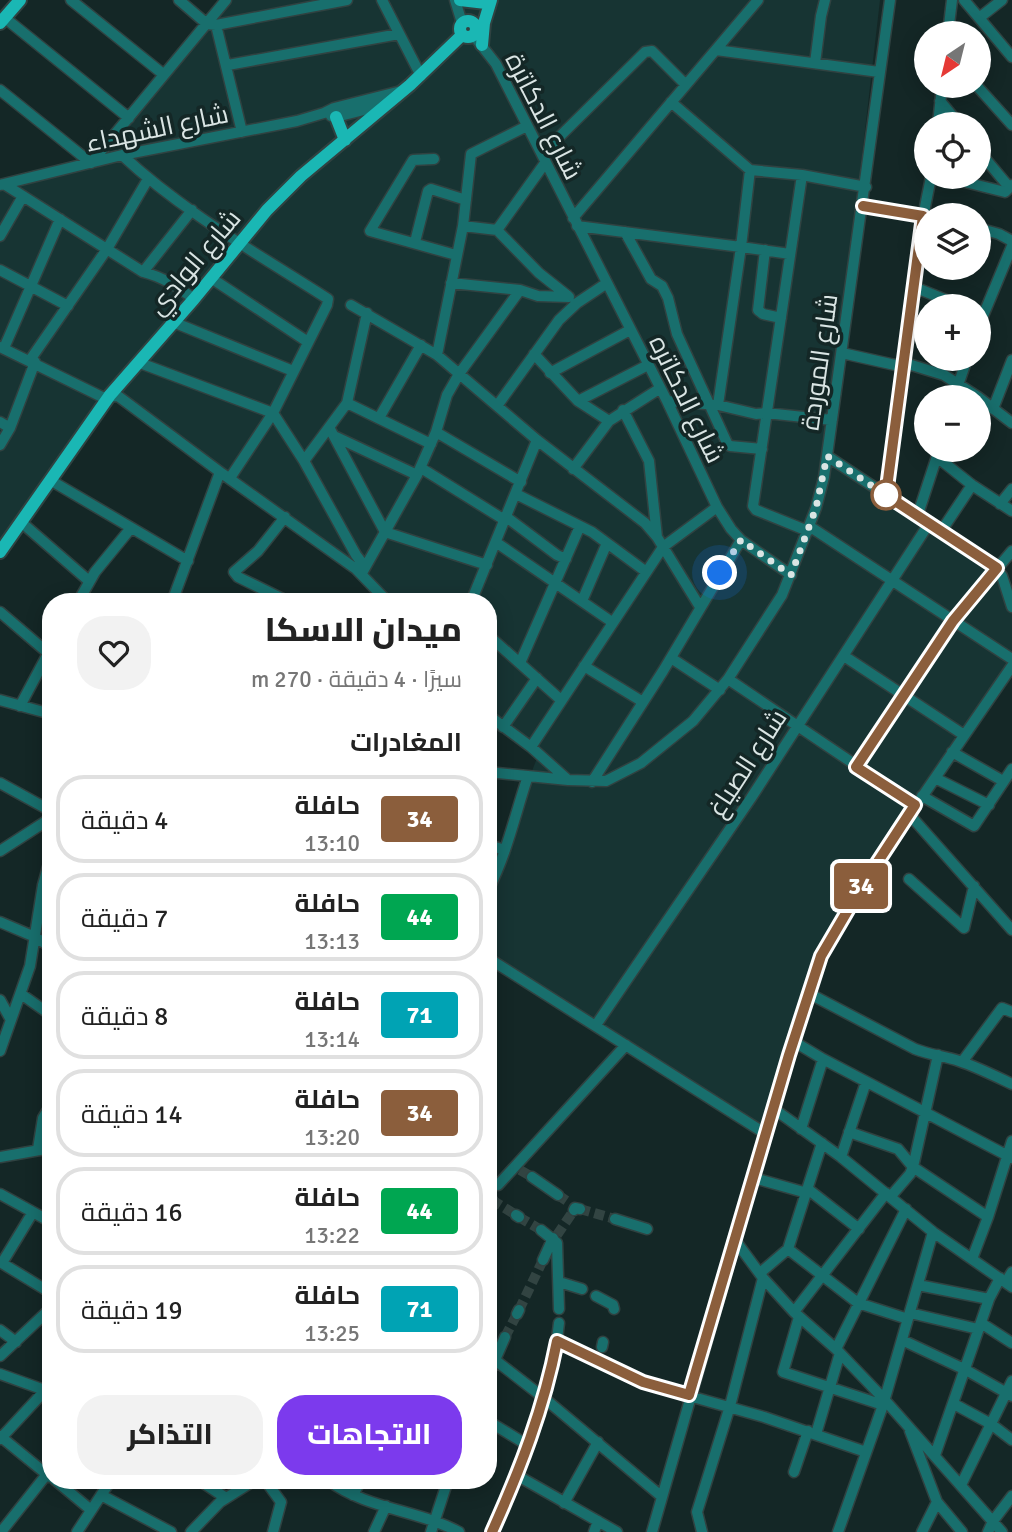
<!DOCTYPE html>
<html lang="ar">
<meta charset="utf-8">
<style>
:root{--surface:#fff;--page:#f2f2f2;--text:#222;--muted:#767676;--line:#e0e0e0;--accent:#7c3aed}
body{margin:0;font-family:Signika,Cairo,sans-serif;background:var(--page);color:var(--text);direction:rtl;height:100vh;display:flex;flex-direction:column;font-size:26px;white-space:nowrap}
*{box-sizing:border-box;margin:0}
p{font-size:23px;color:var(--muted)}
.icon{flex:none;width:38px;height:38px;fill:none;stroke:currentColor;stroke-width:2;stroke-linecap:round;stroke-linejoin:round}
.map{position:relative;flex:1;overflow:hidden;direction:ltr}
.sheet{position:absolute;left:42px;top:593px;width:455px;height:896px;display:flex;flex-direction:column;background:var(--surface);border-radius:28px;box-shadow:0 4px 18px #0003;direction:rtl}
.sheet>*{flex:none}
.badge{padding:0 14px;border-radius:5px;font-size:24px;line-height:46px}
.needle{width:46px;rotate:215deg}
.buttons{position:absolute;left:914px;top:21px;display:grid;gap:14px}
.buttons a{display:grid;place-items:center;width:77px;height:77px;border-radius:50%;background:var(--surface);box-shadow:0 4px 18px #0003;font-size:35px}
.you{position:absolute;width:35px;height:35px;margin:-18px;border:5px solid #fff;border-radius:50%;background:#1a73e8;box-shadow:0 0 0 10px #1a73e833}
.map>.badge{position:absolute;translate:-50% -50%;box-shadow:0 0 0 4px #fff}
h2{padding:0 35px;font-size:26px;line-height:63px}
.round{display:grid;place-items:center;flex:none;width:74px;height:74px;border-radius:28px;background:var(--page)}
.headline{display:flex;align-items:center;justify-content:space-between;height:119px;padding:0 35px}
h1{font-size:33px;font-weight:800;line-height:52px}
.cta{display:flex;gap:14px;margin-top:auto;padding:14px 35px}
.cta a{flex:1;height:80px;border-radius:28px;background:var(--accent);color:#fff;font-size:28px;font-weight:800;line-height:80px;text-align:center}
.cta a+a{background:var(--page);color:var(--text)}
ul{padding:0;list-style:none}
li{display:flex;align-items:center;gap:21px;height:88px;margin:0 14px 10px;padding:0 21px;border:4px solid var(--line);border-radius:28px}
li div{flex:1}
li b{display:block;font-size:26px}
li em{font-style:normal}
li .badge{min-width:77px;font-weight:700;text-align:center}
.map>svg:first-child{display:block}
.built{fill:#173433}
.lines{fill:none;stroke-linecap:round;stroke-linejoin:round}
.minor-tunnel{stroke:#324442;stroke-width:10;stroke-dasharray:10 5;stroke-linecap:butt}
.minor-casing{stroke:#304241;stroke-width:13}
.major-casing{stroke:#304241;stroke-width:16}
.minor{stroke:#186f6d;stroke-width:10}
.major{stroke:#1ab7b4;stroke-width:12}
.line-casing{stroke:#fff;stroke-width:16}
.line{stroke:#8b5e3c;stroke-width:10}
.walk{stroke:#dae5e4;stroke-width:7;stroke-dasharray:0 12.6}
.stop-dot{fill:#fff;stroke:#8b5e3c;stroke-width:3.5}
.labels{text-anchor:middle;stroke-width:7;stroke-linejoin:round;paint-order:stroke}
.street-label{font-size:26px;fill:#dae5e4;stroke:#142726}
</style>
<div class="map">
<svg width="1012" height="1532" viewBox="0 0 1012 1532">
<rect width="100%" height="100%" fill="#142726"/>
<!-- built -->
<path class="built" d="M 232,0 L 880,0 L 828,451 L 1002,571 L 1012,596 L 1012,661 L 837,920 L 767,1139 L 488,962 L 488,884 L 539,753 L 488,712 L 488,602 L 387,602 L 358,567 L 116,392 L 0,559 L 0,183 L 94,164 Z"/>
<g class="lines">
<!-- minor-tunnel -->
<path class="minor-tunnel" d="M 520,1170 L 532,1177
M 558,1195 L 570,1203
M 492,1200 L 516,1215
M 580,1209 L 615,1219
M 519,1217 L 541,1230
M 557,1235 L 574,1210
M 519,1310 L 543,1260
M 505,1337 L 517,1314"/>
<!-- minor casing -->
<g class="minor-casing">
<path id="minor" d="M 71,0 L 163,74
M 179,0 L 207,24 L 216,25 L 242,132
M 382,0 L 421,76
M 455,0 L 462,23
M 964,0 L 1012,57
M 5,18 L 129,118
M 979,18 L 1002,0
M 216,25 L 347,0
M 948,33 L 952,0
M 474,36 L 496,64 L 667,401 L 717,507 L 731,529 L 741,540 L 791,575
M 716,50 L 879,72
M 815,63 L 821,16 L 825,0
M 228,65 L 399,34
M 977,86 L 1012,125
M 0,90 L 91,163 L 226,0
M 940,101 L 959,124
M 331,116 L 336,117 L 384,105
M 938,124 L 942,86
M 978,150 L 1009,187
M 542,154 L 645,52 L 652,51 L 686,85
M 122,155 C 183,212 258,254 328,299 L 327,305 L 273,413 L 230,478
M 434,159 L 413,160 L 370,231 L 456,255
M 750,170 L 802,175 L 866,187
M 802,175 L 753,506 L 756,510 L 808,531
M 945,177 L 1005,192 L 1012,185
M 4,184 L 143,272 C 163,277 178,287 194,299
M 0,185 L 122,155 L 297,121 L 324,113 L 334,108 L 401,91
M 863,206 L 926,217
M 573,218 L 758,0
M 463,226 L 497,230 L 545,163
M 577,226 L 741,247 L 750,170 L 671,102
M 978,228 L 999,234 L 1012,241
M 497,230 L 539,273 L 568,296
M 625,232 L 651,279 L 662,286 L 668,298 L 677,334 L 727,443 L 730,446 L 762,449
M 0,236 L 23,196
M 415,242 L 428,191 L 431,189 L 466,200
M 765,250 L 758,310 L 763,314 L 781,318
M 0,270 L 68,306
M 143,272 L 192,210
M 211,278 L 308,342
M 451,283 L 520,290 L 538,296 L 569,297
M 914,287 L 961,306
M 351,305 L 437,355 L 537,440 L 645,523 L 657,537
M 173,322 L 293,371
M 978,328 L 1012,246
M 0,347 L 94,393 L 102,397 L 118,396 L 220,472 L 356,569 L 388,602
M 4,348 L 60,219
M 842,353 L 895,365 L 905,363 L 944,375 L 978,397
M 534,354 L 578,401 L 609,421 L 659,389
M 437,355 L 463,226 L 471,154 L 527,126
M 30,360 L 107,249 L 148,179
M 140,363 L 273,413 L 304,461 L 356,555 L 365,567
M 550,373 L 630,330
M 954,397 L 967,359
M 978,397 L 1012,423
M 578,401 L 648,365
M 667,401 L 718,405 L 756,414 L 766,413 L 832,420
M 347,403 L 431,444
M 718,405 L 741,247 L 790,254
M 497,406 L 559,320 L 577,303 L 607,283
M 993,409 L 1012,360
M 623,410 L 649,461 L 657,537 L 700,607
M 379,418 L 421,345
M 0,422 L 10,428
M 330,429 L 385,532 L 487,565
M 436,432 L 521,482
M 334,436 L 417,475
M 0,445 L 10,428 L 35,362
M 827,456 L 995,567 L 1002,576 L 1012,607
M 937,457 L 972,485 L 1012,511
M 304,461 L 347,403 L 367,313
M 421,468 L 503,519
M 573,469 L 609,421
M 50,480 L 188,561
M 516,494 L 592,532 L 645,571
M 886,495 L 923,217 L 931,177
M 1000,504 L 1012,489
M 918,514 L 939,450
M 505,516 L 557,555 L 566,559
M 285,517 L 258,551 L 234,572 L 238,577 L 289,602
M 21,522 L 89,581
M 809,526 L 1012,659
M 942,530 L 972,485
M 497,543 L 612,622
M 362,573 L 417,475 L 436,432 L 447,395 L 459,374 L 520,290
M 582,601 L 607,543
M 78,602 L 95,572 L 131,528
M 172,602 L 220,472
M 471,602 L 537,440
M 0,612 L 48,653
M 488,635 L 561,700
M 844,656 L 964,735
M 671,658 L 720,690
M 520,663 L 580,526
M 584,666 L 643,702
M 728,679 L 915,805
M 0,700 L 51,714
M 20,706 L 51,648
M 488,715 L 531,747 L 568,780
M 503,727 L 537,678
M 531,747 L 663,547 L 717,507
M 952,752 L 1003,781
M 856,767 L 953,621 L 1012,551
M 488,772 L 568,780 L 606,781 L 641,763 L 693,721 L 728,679 L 782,595 L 816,508 L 824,477 L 890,0
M 935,778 L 989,805
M 592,782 L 663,671 L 741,540
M 0,783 L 51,811
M 922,796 L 974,826 L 1012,769
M 909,814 L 1012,930
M 488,845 L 505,850
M 0,851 L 51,818
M 909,879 L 964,928 L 974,886
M 488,890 C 507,854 515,814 528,776
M 0,922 L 35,937 L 51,947
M 488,958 L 766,1134
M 21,994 L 51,1015
M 810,994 L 915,1049 C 930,1055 944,1056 959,1061 C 977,1067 995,1076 1012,1084
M 0,1000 L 11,1020
M 596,1025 L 751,798 L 930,522
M 793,1041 L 823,1059 L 1012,1158
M 0,1051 L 30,966 L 43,885 L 51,856
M 962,1062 L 1002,1008 L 1012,1012
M 774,1109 L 841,1157 L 933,1232 L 1012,1287
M 801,1129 L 823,1059
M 849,1132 L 898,1149 L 913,1167 L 988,1217
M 38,1149 L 43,1118 L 51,1105
M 0,1157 L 51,1148
M 841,1157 L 866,1082
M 532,1177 L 558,1195
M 754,1178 L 807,1193
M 498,1185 L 626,1045
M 809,1190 L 859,1229
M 0,1194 L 51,1222
M 891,1196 L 910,1174 L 913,1167 L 938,1055
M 488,1199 L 492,1200
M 574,1210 L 575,1208 L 580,1209
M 516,1215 L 519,1217
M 615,1219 L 647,1229
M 541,1230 L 557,1243 L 559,1309
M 735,1240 L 763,1278 L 794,1312 L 836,1349 L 883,1398 L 1002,1532
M 788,1249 L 858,1303 L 908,1319
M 972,1259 L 988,1217 L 1012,1141
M 543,1260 L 553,1238
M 0,1262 L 51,1293
M 2,1263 L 33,1212
M 760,1273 L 788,1249 L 822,1143
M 559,1282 L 582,1289
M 1006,1282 L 1012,1272
M 918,1285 L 989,1299
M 596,1296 L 613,1305 L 614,1309
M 794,1312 L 886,1193
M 910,1313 L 978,1329
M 517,1314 L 519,1310
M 799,1317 L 783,1372 L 883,1405
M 981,1323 L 1012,1343
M 0,1330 L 16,1342
M 902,1340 L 966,1370 L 1012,1396
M 557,1341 L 643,1383 L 764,1417 L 866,1452
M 602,1347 L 603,1342
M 836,1349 L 906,1209
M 0,1356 L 51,1308
M 495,1360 L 544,1398 L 661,1496
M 0,1374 L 50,1392
M 488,1376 L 505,1337
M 954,1404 L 991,1424 L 1012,1440
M 488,1421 L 529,1446
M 910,1431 L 937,1502 L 962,1532
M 816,1434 L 840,1353
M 0,1436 L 50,1477
M 0,1439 L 51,1384
M 935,1455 L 989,1299 L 1000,1278
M 794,1472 L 808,1431
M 518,1476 L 617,1532
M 55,1480 L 91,1510
M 199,1480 L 226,1498
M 265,1480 L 281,1502 L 273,1532
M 328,1480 C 366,1509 418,1510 459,1532
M 961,1485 L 1012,1381
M 101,1495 L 171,1532
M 353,1495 L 361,1480
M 564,1503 L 598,1442
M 1,1532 L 47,1474
M 77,1532 L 111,1480
M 191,1532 L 220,1502 L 255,1480
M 374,1532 L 386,1506
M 431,1532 L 448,1480
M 492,1532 C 523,1465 551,1397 559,1323
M 594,1532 L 598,1521
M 652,1532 L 789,1055 L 824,949 L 867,877 L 1012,666
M 702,1532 L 697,1512 L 730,1406 L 763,1278
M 838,1532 L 883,1405 L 933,1232
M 922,1532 L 937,1502
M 988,1532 L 993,1521 L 1012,1496"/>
</g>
<!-- major casing -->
<g class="major-casing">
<path id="major" d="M 460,0 L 486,3
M460 29a8 8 0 1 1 16 0a8 8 0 1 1-16 0Z
M 0,23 L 20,0
M 482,45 L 484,23 L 491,0
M 336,117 L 345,140
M 0,552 L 110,395 L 194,299 L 267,210 L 301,176 L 410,85 L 462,35"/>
</g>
<!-- minor -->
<use href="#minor" class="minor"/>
<!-- major -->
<use href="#major" class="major"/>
</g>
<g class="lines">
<!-- line casing -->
<g class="line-casing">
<path id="line" d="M 492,1532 C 520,1470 544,1408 557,1341 L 643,1382 L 689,1395 L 789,1055 L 821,956 L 862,886 L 915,805 L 856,767 L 953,621 L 997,568 L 886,495 L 923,216 L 863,206"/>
</g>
<!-- line -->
<use href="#line" class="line"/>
<!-- walk -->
<path class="walk" d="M 720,573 L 741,540 L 791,575 L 816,508 L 827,456 L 886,495"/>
</g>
<!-- markers -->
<circle class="stop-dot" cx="886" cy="495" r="14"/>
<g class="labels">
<!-- street labels -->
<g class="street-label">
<text transform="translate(544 116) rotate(63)" y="9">شارع الدكاترة</text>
<text transform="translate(157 128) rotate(-12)" y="9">شارع الشهداء</text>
<text transform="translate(194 262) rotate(-50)" y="9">شارع الوادي</text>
<text transform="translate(819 362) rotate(-82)" y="9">شارع الموردة</text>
<text transform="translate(687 399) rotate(64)" y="9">شارع الدكاتره</text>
<text transform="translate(747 763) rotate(-57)" y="9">شارع الصياغ</text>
</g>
</g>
</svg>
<div class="buttons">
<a><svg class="needle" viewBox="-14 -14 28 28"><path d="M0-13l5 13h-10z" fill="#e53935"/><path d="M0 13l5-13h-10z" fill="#767676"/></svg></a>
<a><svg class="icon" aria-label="locate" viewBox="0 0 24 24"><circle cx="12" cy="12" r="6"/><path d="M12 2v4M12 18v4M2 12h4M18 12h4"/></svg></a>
<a><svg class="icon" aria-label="layers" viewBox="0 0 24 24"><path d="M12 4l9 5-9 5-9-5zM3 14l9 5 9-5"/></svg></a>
<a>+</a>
<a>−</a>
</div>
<div class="you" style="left:720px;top:573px"></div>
<b class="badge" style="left:861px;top:886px;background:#8b5e3c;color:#fff">34</b>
<section class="sheet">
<div class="headline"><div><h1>ميدان الاسكا</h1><p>سيرًا · 4 دقيقة · 270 m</p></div><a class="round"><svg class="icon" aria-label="heart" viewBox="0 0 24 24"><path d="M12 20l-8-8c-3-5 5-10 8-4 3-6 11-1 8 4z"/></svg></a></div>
<h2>المغادرات</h2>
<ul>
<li><span class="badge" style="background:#8b5e3c;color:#fff">34</span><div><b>حافلة</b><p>13:10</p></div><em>4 دقيقة</em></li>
<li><span class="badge" style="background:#00a651;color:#fff">44</span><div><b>حافلة</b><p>13:13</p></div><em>7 دقيقة</em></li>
<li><span class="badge" style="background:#00a3b4;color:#fff">71</span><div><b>حافلة</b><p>13:14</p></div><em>8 دقيقة</em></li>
<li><span class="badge" style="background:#8b5e3c;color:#fff">34</span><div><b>حافلة</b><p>13:20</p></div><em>14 دقيقة</em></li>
<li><span class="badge" style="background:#00a651;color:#fff">44</span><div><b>حافلة</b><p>13:22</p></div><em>16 دقيقة</em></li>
<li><span class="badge" style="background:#00a3b4;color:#fff">71</span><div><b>حافلة</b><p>13:25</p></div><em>19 دقيقة</em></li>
</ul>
<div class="cta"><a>الاتجاهات</a><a>التذاكر</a></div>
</section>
</div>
